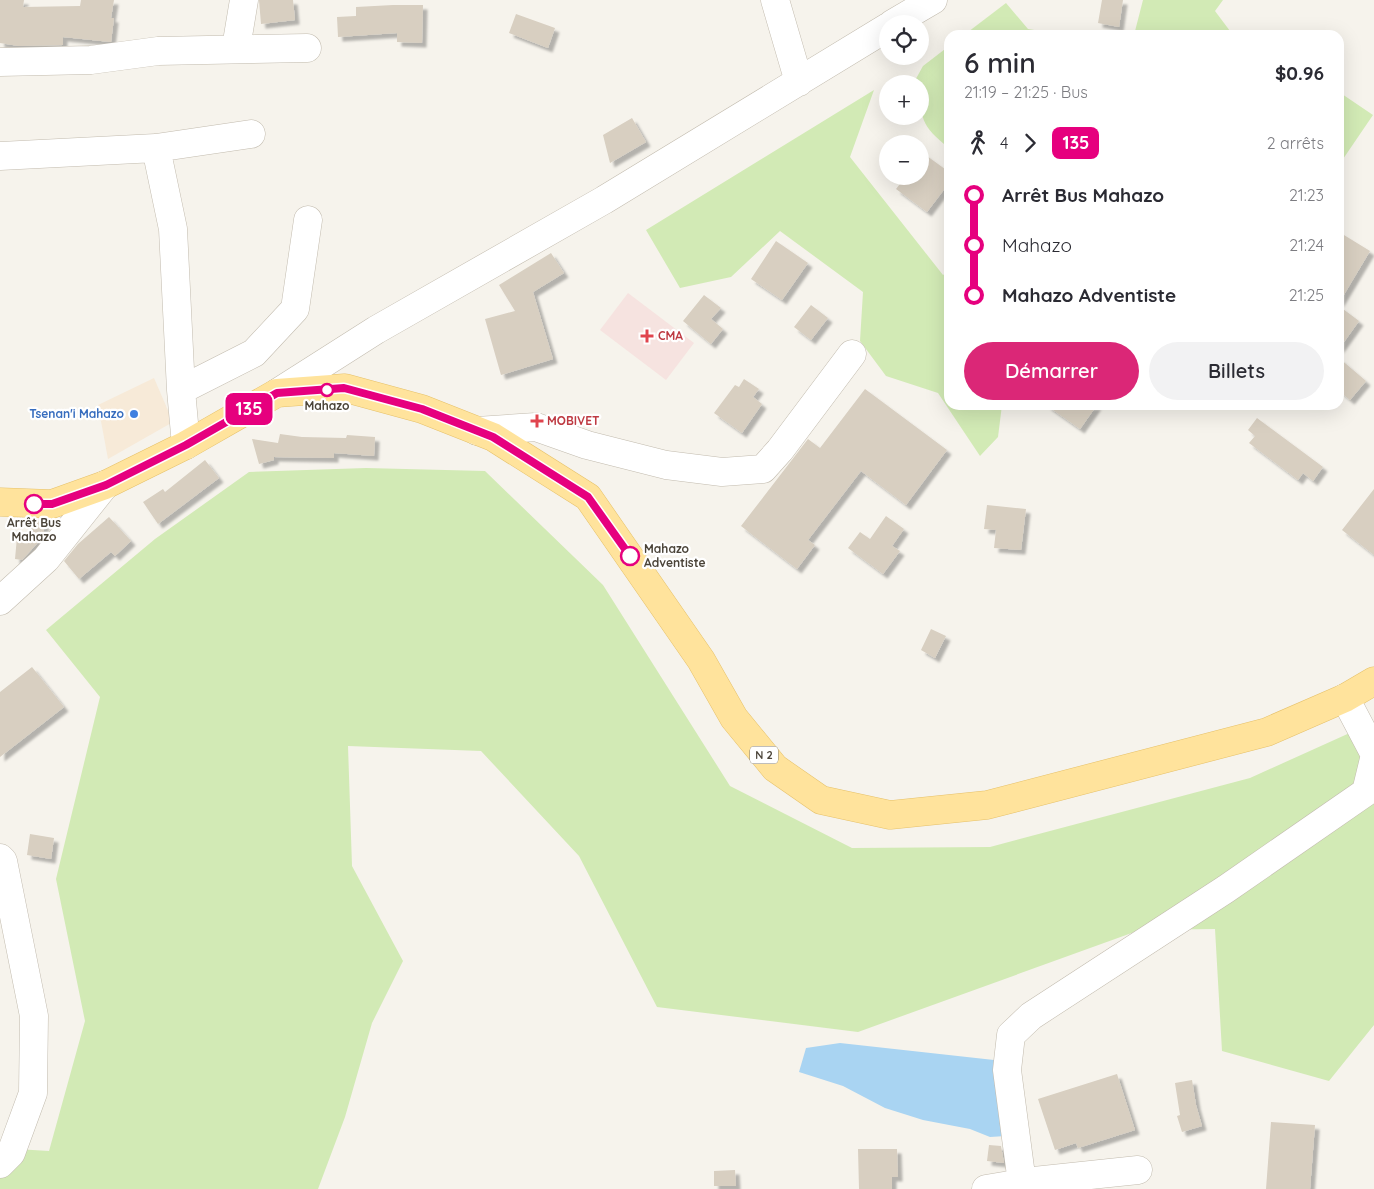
<!DOCTYPE html>
<html lang="fr">
<meta charset="utf-8">
<style>
:root{--surface:#fff;--page:#f2f2f3;--text:#2b2b33;--muted:#7c7c81;--accent:#db2777}
body{margin:0;font-family:Quicksand,sans-serif;background:var(--page);color:var(--text);height:100vh;display:flex;flex-direction:column;font-size:19px;white-space:nowrap}
*{box-sizing:border-box;margin:0}
p{font-size:16px;color:var(--muted)}
.icon{flex:none;width:28px;height:28px;fill:none;stroke:currentColor;stroke-width:2;stroke-linecap:round;stroke-linejoin:round}
.map{position:relative;flex:1;overflow:hidden}
.details{position:absolute;left:944px;top:30px;width:400px;height:380px;display:flex;flex-direction:column;background:var(--surface);border-radius:15px;box-shadow:0 5px 20px #0002}
.details>*{flex:none}
.badge{padding:0 10px;border-radius:8px;font-size:18px;line-height:32px}
.tools{position:absolute;left:879px;top:15px;display:grid;gap:10px}
.tools a{display:grid;place-items:center;width:50px;height:50px;border-radius:50%;background:var(--surface);box-shadow:0 5px 20px #0002;font-size:25px}
.map>.badge{position:absolute;translate:-50% -50%;box-shadow:0 0 0 2px #fff}
.legs{display:flex;align-items:center;gap:8px;height:55px;padding:0 20px;font-size:16px}
.legs p{margin-inline-start:auto}
.head{display:flex;align-items:center;justify-content:space-between;height:85px;padding:0 20px}
h1{font-size:28px;font-weight:600;line-height:38px}
.primary-button{display:flex;gap:10px;margin-top:auto;padding:10px 20px}
.primary-button a{flex:1;height:58px;border-radius:30px;background:var(--accent);color:#fff;font-size:20px;font-weight:600;line-height:58px;text-align:center}
.primary-button a+a{background:var(--page);color:var(--text)}
ul{padding:0 20px;list-style:none}
li{display:flex;align-items:center;gap:18px;height:50px;font-size:19px}
li i{display:grid;place-items:center;width:8px;height:100%;margin:0 6px;background:currentColor}
li i::after{content:'';width:12px;height:12px;margin:-6px;border:4px solid;border-radius:50%;background:var(--surface)}
li p{margin-inline-start:auto}
li:first-child i{background:linear-gradient(#0000 50%,currentColor 0)}
li:last-child i{background:linear-gradient(currentColor 50%,#0000 0)}
.map>svg:first-child{display:block}
.commercial{fill:#f7ead8}
.medical{fill:#f6e3e0}
.green{fill:#d2eab5}
.water{fill:#a9d4f2}
.building{fill:#d8cfc1;filter:url(#shadow)}
.lines{fill:none;stroke-linecap:round;stroke-linejoin:round}
.minor-casing{stroke:#c2bbae;stroke-width:29}
.major-casing{stroke:#e6c16a;stroke-width:29}
.minor{stroke:#fff;stroke-width:28}
.major{stroke:#ffe39c;stroke-width:28}
.line-1-casing{stroke:#fff;stroke-width:11}
.line-1{stroke:#e6007e;stroke-width:8}
.health-dot{fill:#e0444e;stroke:#fff;stroke-width:2}
.stop-1-dot{fill:#fff;stroke:#e6007e;stroke-width:2.5}
.shop-dot{fill:#3f7fe0;stroke:#fff;stroke-width:2}
.labels{text-anchor:middle;stroke-width:4.5;stroke-linejoin:round;paint-order:stroke}
.shield{fill:#fff;stroke:#817c74;stroke-width:1}
.shield-label{font-size:11px;font-weight:bold;fill:#4b4439}
.health-label{font-size:12px;font-weight:bold;fill:#be3a42;stroke:#fff;text-anchor:start}
.stop-label{font-size:12px;font-weight:bold;fill:#4b4439;stroke:#fff}
.shop-label{font-size:12px;font-weight:bold;fill:#366cbe;stroke:#fff;text-anchor:end}
</style>
<div class="map">
<svg width="1374" height="1189" viewBox="0 0 1374 1189">
<defs>
<filter id="shadow"><feDropShadow dx="4.5" dy="4.5" stdDeviation="1" flood-color="#0004"/></filter>
</defs>
<rect width="100%" height="100%" fill="#f6f3ec"/>
<!-- commercial -->
<path class="commercial" d="M 154,378 L 173,422 L 108,459 L 98,405 Z"/>
<!-- medical -->
<path class="medical" d="M 628,293 L 694,343 L 666,380 L 600,330 Z"/>
<!-- green -->
<path class="green" d="M 1143,0 L 1223,0 L 1215,11 L 1233,35 L 1134,35 Z
M 1006,3 L 1028,29 L 1066,35 L 964,35 Z
M 949,46 L 949,148 C 921,126 920,118 920,84 L 913,84 L 923,66 Z
M 874,90 L 850,157 L 943,275 L 949,271 L 949,405 L 1002,405 L 998,437 L 980,456 L 938,393 L 886,376 L 860,341 L 863,292 L 780,231 L 731,277 L 680,288 L 646,230 Z
M 1339,92 L 1373,115 L 1341,162 L 1339,161 Z
M 366,468 L 485,471 L 603,585 L 730,786 L 852,848 L 990,847 L 1250,778 L 1374,722 L 1374,1025 L 1329,1081 L 1222,1051 L 1215,929 L 1140,930 L 858,1032 L 657,1007 L 579,856 L 481,751 L 348,746 L 352,866 L 403,961 L 372,1023 L 345,1117 L 318,1189 L 0,1189 L 0,1148 L 49,1151 L 85,1021 L 56,879 L 100,697 L 46,630 L 155,539 L 249,472 Z"/>
<!-- water -->
<path class="water" d="M 840,1043 L 994,1060 L 1006,1136 L 990,1137 L 970,1129 L 923,1120 L 885,1108 L 843,1086 L 799,1072 L 806,1048 Z"/>
<!-- building -->
<path class="building" d="M 0,0 L 24,0 L 23,7 L 80,6 L 81,0 L 114,0 L 111,18 L 114,18 L 111,42 L 63,37 L 63,45 L 19,46 L 0,43 Z
M 259,0 L 293,0 L 295,20 L 261,24 Z
M 1102,0 L 1123,0 L 1119,27 L 1098,23 Z
M 393,5 L 423,5 L 422,43 L 397,42 L 397,33 L 338,37 L 337,17 L 356,16 L 356,7 Z
M 516,14 L 555,28 L 548,48 L 509,33 Z
M 632,118 L 646,142 L 610,163 L 603,135 Z
M 920,151 L 949,172 L 949,183 L 927,212 L 896,189 L 906,176 L 920,176 Z
M 1339,232 L 1370,251 L 1339,303 Z
M 776,241 L 808,263 L 782,300 L 751,279 Z
M 551,253 L 564,273 L 533,292 L 553,359 L 501,375 L 485,319 L 515,311 L 499,285 Z
M 704,295 L 721,308 L 711,319 L 723,329 L 711,344 L 683,321 Z
M 811,305 L 828,318 L 811,340 L 794,327 Z
M 1339,306 L 1359,321 L 1339,349 Z
M 1339,358 L 1366,381 L 1350,400 L 1339,391 Z
M 744,379 L 759,389 L 753,397 L 762,404 L 742,433 L 714,413 L 735,385 L 739,387 Z
M 865,389 L 947,450 L 906,505 L 861,471 L 808,540 L 815,545 L 797,569 L 741,526 L 808,439 L 820,448 Z
M 1046,405 L 1097,405 L 1080,429 Z
M 1257,418 L 1323,467 L 1313,481 L 1303,473 L 1298,480 L 1249,443 L 1255,436 L 1248,430 Z
M 280,434 L 302,437 L 346,438 L 347,435 L 375,437 L 374,456 L 334,453 L 334,458 L 274,457 L 274,460 L 259,464 L 252,439 L 278,443 Z
M 205,460 L 219,478 L 158,524 L 143,502 L 163,489 L 165,492 Z
M 1374,489 L 1374,555 L 1342,530 Z
M 987,505 L 1026,509 L 1021,550 L 994,548 L 996,530 L 984,529 Z
M 886,516 L 904,529 L 892,546 L 900,551 L 883,574 L 848,548 L 860,532 L 870,539 Z
M 109,517 L 131,541 L 115,556 L 111,552 L 79,579 L 64,561 L 78,544 Z
M 30,520 L 45,521 L 43,537 L 22,560 L 15,559 L 17,537 L 28,538 Z
M 931,629 L 946,636 L 935,658 L 921,650 Z
M 32,667 L 64,707 L 0,757 L 0,692 Z
M 30,834 L 54,838 L 51,859 L 27,855 Z
M 1117,1074 L 1135,1130 L 1078,1148 L 1076,1143 L 1055,1150 L 1038,1099 Z
M 1192,1080 L 1196,1105 L 1202,1126 L 1182,1132 L 1177,1116 L 1180,1115 L 1175,1083 Z
M 1271,1122 L 1315,1125 L 1310,1189 L 1266,1189 Z
M 989,1145 L 1001,1146 L 1004,1163 L 987,1161 Z
M 858,1149 L 897,1149 L 898,1177 L 892,1177 L 892,1189 L 859,1189 Z
M 735,1170 L 736,1186 L 714,1186 L 714,1171 Z"/>
<g class="lines">
<!-- minor casing -->
<g class="minor-casing">
<path id="minor" d="M 775,0 L 799,82
M 892,24 L 933,0
M 236,48 L 244,0
M 0,62 L 91,60 L 158,51 L 307,48
M 156,148 L 173,229 L 181,390 L 254,353 L 295,309 L 308,220
M 0,156 L 156,148 L 251,134
M 181,390 L 186,445
M 277,393 L 376,330 L 604,200 L 888,27
M 477,431 L 536,427 L 587,445 L 666,465 L 722,472 L 763,469 L 780,450 L 852,354
M 0,601 L 46,559 L 105,485
M 1345,698 L 1374,753
M 0,858 L 3,861 L 34,1016 L 33,1093 L 11,1153 L 0,1164
M 1022,1183 L 1007,1070 L 1011,1035 L 1031,1016 L 1226,889 L 1366,792 L 1374,759
M 986,1189 L 1034,1181 L 1138,1170"/>
</g>
<!-- major casing -->
<g class="major-casing">
<path id="major" d="M 0,502 L 52,504 L 105,485 L 186,445 L 277,393 L 345,388 L 422,409 L 493,437 L 588,497 L 701,660 L 734,718 L 775,768 L 821,800 L 890,815 L 987,805 L 1267,732 L 1345,698 L 1374,681"/>
</g>
<!-- minor -->
<use href="#minor" class="minor"/>
<!-- major -->
<use href="#major" class="major"/>
</g>
<g class="lines">
<!-- line-1 casing -->
<g class="line-1-casing">
<path id="line-1" d="M 34,504 L 52,504 L 106,485 L 186,445 L 277,393 L 344,388 L 422,409 L 493,437 L 588,497 L 630,556"/>
</g>
<!-- line-1 -->
<use href="#line-1" class="line-1"/>
</g>
<!-- markers -->
<g class="health-dot">
<path d="M644.5 328.5h5v5h5v5h-5v5h-5v-5h-5v-5h5z"/>
<path d="M534.5 413.5h5v5h5v5h-5v5h-5v-5h-5v-5h5z"/>
</g>
<g class="stop-1-dot">
<circle cx="327" cy="390" r="6"/>
<circle cx="34" cy="504" r="9"/>
<circle cx="630" cy="556" r="9"/>
</g>
<circle class="shop-dot" cx="134" cy="414" r="5"/>
<g class="labels">
<!-- shield labels -->
<rect class="shield" x="750" y="746.5" width="28" height="17" rx="4"/>
<g class="shield-label">
<text x="764" y="759">N 2</text>
</g>
<!-- health labels -->
<g class="health-label">
<text x="658" y="340">CMA</text>
<text x="547" y="425">MOBIVET</text>
</g>
<!-- stop labels -->
<g class="stop-label">
<text x="327" y="410">Mahazo</text>
<text x="34" y="527">Arrêt Bus<tspan x="34" dy="14">Mahazo</tspan></text>
<text x="644" y="553" text-anchor="start">Mahazo<tspan x="644" dy="14">Adventiste</tspan></text>
</g>
<!-- shop labels -->
<g class="shop-label">
<text x="124" y="418">Tsenan'i Mahazo</text>
</g>
</g>
</svg>
<div class="tools">
<a><svg class="icon" aria-label="locate" viewBox="0 0 24 24"><circle cx="12" cy="12" r="6"/><path d="M12 2v4M12 18v4M2 12h4M18 12h4"/></svg></a>
<a>+</a>
<a>−</a>
</div>
<b class="badge" style="left:249px;top:409px;background:#e6007e;color:#fff">135</b>
<section class="details">
<div class="head"><div><h1>6 min</h1><p>21:19 – 21:25 · Bus</p></div><b>$0.96</b></div>
<div class="legs"><svg class="icon" aria-label="walk" viewBox="0 0 24 24"><circle cx="13" cy="4" r="2"/><path d="M13 8l-2 6 4 7M11 14l-3 7M7 12l3-4h3l4 4"/></svg>4<svg class="icon" aria-label="forward" viewBox="0 0 24 24"><path d="M9 5l7 7-7 7"/></svg><b class="badge" style="background:#e6007e;color:#fff">135</b><p>2 arrêts</p></div>
<ul>
<li><i style="color:#e6007e"></i><b>Arrêt Bus Mahazo</b><p>21:23</p></li>
<li><i style="color:#e6007e"></i><span>Mahazo</span><p>21:24</p></li>
<li><i style="color:#e6007e"></i><b>Mahazo Adventiste</b><p>21:25</p></li>
</ul>
<div class="primary-button"><a>Démarrer</a><a>Billets</a></div>
</section>
</div>
